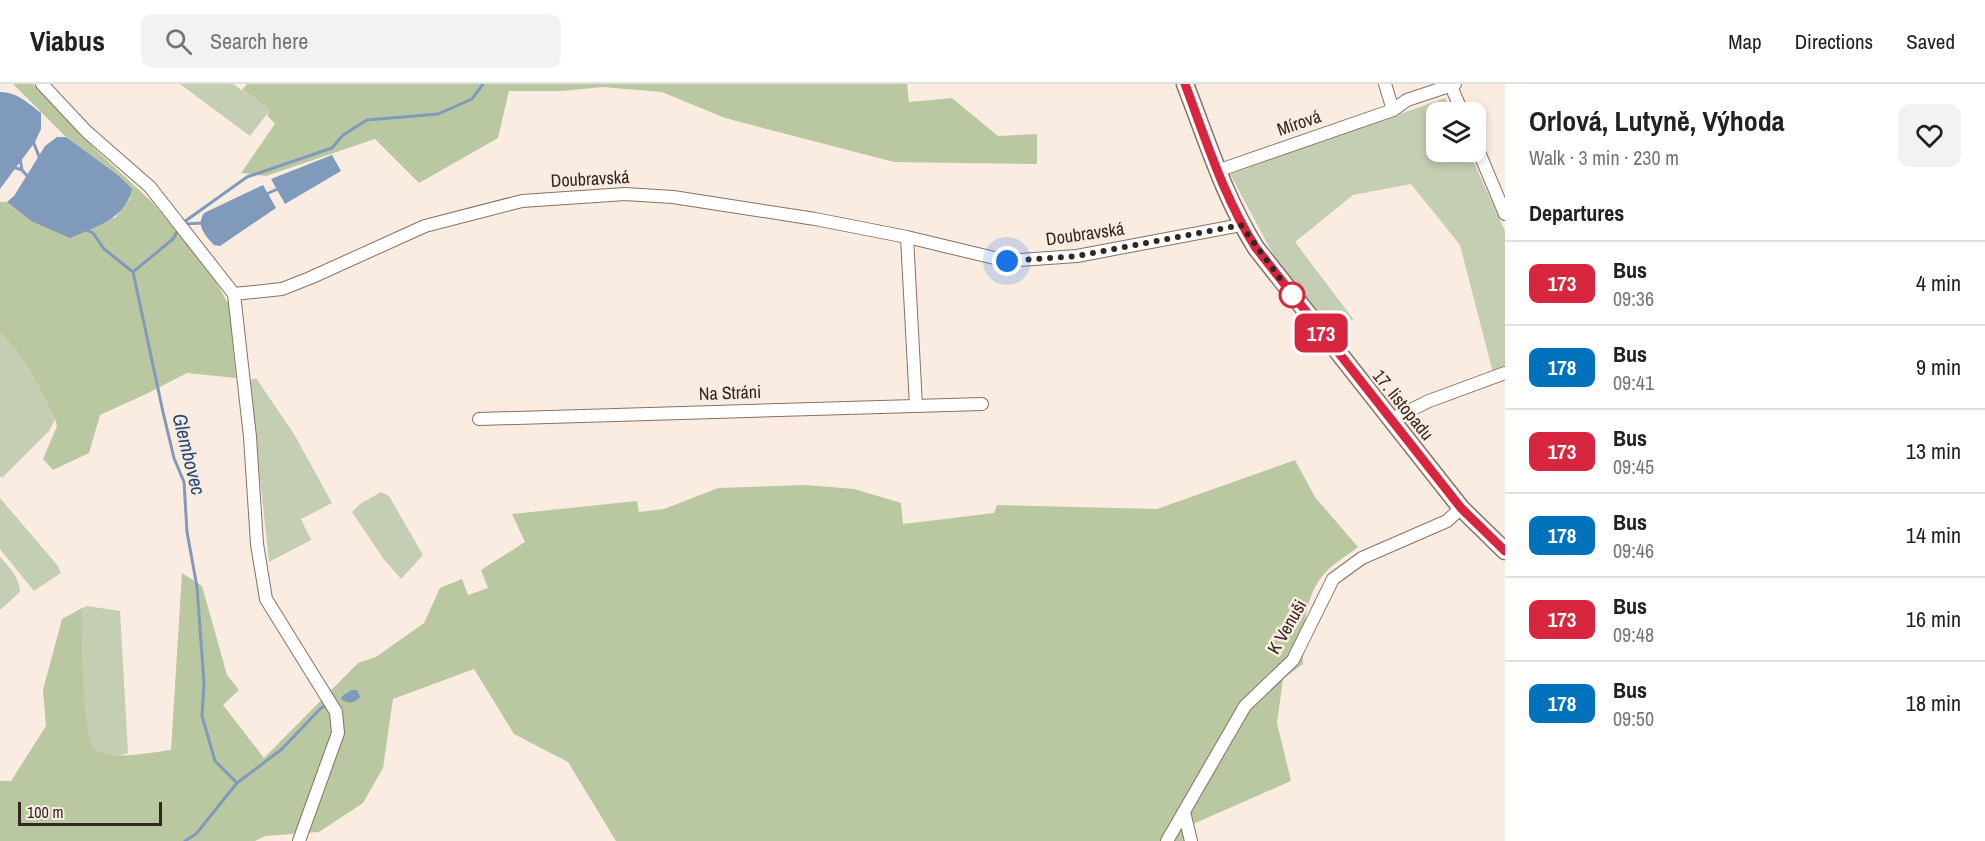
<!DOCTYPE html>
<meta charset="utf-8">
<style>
:root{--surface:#fff;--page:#f2f2f2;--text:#202124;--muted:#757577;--line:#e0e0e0}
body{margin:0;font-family:"Archivo Narrow",sans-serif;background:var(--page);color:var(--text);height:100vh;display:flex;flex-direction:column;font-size:22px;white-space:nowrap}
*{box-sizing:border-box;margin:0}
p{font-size:20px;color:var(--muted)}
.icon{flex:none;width:33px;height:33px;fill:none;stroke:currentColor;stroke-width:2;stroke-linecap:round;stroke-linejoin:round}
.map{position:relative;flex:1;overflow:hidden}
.drawer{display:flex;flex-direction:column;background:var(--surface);width:480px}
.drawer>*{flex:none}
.badge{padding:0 12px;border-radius:9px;font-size:21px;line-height:39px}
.fabs{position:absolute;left:1426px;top:18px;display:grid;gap:12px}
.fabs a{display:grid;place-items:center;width:60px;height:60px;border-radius:12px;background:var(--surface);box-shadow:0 3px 9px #0003;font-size:30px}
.scale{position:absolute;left:18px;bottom:15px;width:144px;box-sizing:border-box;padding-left:6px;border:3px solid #322822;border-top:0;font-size:16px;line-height:21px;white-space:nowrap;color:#322822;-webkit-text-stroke:4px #fbece2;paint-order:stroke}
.you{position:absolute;width:30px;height:30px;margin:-15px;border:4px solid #fff;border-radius:50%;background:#1a73e8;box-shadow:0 0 0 9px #1a73e833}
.map>.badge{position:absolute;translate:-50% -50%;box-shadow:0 0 0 3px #fff}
h2{padding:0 24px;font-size:22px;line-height:54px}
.round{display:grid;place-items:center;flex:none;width:63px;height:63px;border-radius:12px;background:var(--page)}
.headline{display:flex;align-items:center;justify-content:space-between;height:102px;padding:0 24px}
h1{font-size:28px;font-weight:700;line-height:45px}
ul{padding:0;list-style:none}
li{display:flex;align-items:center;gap:18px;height:84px;padding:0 24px;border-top:2px solid var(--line)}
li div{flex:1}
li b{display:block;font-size:22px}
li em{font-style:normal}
li .badge{min-width:66px;font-weight:700;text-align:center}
header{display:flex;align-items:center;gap:36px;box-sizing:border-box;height:84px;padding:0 30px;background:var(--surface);border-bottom:2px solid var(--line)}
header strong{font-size:28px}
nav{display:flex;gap:33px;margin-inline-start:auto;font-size:21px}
.search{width:420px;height:54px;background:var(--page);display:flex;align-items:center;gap:15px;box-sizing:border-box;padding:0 21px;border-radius:12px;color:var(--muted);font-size:22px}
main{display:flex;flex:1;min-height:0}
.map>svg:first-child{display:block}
.green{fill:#c4ceb3}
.forest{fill:#b9c8a0}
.water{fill:#809abb}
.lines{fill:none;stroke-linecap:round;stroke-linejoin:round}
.stream{stroke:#809abb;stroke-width:3}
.street-casing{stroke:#877162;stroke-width:14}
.secondary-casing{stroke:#877162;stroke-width:19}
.street{stroke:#fff;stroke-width:12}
.secondary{stroke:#fff;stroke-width:16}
.line-casing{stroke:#fff;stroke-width:14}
.line{stroke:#d7263d;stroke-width:9}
.walk{stroke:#322822;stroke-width:6;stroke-dasharray:0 10.8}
.stop-dot{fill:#fff;stroke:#d7263d;stroke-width:3}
.labels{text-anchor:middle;stroke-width:5;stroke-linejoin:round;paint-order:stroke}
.street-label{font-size:18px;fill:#322822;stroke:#fbece2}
.water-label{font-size:20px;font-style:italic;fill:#264b78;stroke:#fbece2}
</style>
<header>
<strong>Viabus</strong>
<div class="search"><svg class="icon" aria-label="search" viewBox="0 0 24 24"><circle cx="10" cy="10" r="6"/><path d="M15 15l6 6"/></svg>Search here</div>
<nav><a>Map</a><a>Directions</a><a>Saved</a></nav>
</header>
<main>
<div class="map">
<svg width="1505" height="757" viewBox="0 0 1505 757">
<rect width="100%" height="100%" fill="#fbece2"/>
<!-- green -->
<path class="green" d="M 180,0 L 233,0 L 270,26 L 250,52 Z
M 1445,14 L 1452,28 L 1437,28 L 1437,68 L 1469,68 L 1505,147 L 1505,284 L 1493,289 L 1460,161 L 1411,100 L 1353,111 L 1295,158 L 1354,236 L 1321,233 L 1273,170 L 1230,90 Z
M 0,249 C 25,272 40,306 55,335 L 49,347 L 2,394 L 0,392 Z
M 256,294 L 294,350 L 332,419 L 301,435 L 311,456 L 269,478 L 250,302 L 250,296 Z
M 381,408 L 389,412 L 423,471 L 401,495 L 383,474 L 352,428 L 360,420 Z
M 0,414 L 58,482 L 61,489 L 34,507 L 0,465 Z
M 0,473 C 9,483 20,494 20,508 L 0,526 Z
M 87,522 L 120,527 L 128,669 C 118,673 100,673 93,663 C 82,649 82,547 82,524 Z"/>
<!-- forest -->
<path class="forest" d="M 13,0 L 33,0 L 95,65 L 152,118 L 211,189 L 229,221 L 236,294 L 187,289 L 144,311 L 100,331 L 89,369 L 53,386 L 43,375 L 57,342 L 55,335 C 40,306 25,272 0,249 L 0,118 L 7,118 L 31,137 L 115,134 L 130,115 L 118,91 L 66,53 Z
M 247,0 L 907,0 L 909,18 L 952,14 L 998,52 L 1037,50 L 1037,80 L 894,78 L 725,34 L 662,8 L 602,3 L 562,7 L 509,7 L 498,54 L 419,99 L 375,55 L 266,92 L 241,89 L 275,40 L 267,31 L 270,26 L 242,6 Z
M 1295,376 L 1315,413 L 1358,463 C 1348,471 1334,479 1325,489 C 1304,511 1302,552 1303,580 L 1283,595 L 1277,639 L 1291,697 L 1191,741 L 1194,757 L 616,757 L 568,678 L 514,650 L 474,585 L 393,615 L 383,684 L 363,719 L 319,748 L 265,752 L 255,757 L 0,757 L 0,697 L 11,697 L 46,642 L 43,606 L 62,535 L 82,524 C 82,545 82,655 95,665 C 110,678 152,668 171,666 L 182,489 L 202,502 L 227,591 L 239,606 L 223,621 L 264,674 L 358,579 L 376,573 L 424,539 L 440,504 L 462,495 L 468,511 L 488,504 L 481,486 L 525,458 L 512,430 L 637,417 L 639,428 L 664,425 L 718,404 L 806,401 L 854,405 L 901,419 L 903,440 L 994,429 L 997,421 L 1157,425 Z"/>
<!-- water -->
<path class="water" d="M 0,8 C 17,8 28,19 41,29 L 41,45 L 35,58 L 0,105 Z
M 57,53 L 66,53 L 118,91 L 132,105 C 126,135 95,143 70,154 L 31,137 L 7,118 L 14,112 L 45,62 Z
M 332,71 L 341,87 L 285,120 L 271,95 Z
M 263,101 L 276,124 L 220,162 L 214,161 C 204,151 196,141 204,129 Z
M 352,606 L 357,606 L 360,613 C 354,620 348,620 341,615 L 342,612 Z"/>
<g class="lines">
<!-- stream -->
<path class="stream" d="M 33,57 L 40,75
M 20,74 L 22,86
M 13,83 L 22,86 L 29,94
M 264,111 L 280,104
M 184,138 L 247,93 L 332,64 L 343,51 L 367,36 L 438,30 L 472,15 L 483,0
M 183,140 L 203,139
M 85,145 L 93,149 L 104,165 L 133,188 L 163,328 L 174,374 L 184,398 L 187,448 L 197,503 L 204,599 L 202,632 L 215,677 L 237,699 L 196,750 L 185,757
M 133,188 L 173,155 L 178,146
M 237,699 L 282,665 L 321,624 L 329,620"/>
<!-- street casing -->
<g class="street-casing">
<path id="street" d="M 42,0 L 86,47 L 150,103 L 234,210 L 282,205 L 310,194 L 425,142 L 522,117 L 625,110 L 673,113 L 815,135 L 907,153 L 1007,177 L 1077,172 L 1241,141
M 1385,0 L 1393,26
M 1451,2 L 1462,28
M 1476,61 L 1505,130
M 1217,87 L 1393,26 L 1407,16 L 1455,0
M 907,153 L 916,322
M 234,210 L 250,353 L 257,460 L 266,515 L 336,628 L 338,649 L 299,757
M 479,335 L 982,320
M 1390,336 L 1429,317 L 1505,289
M 1184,728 L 1191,757
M 1167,757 L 1245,622 L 1293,576 L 1333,495 L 1362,474 L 1447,437 L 1461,424"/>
</g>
<!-- secondary casing -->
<g class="secondary-casing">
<path id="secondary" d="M 1185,0 C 1207,56 1224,113 1256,164 L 1461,424 L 1505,467"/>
</g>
<!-- street -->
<use href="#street" class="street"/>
<!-- secondary -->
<use href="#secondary" class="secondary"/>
</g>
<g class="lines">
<!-- line casing -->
<g class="line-casing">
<path id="line" d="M 1185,0 C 1206,56 1224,114 1256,164 L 1461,424 L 1505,467"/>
</g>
<!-- line -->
<use href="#line" class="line"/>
<!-- walk -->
<path class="walk" d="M 1007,177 L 1077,172 L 1241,141 L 1292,211"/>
</g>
<!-- markers -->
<circle class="stop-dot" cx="1292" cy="211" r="12"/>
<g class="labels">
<!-- street labels -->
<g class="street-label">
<text transform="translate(1299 39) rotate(-19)" y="6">Mírová</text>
<text transform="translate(590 95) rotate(-3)" y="6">Doubravská</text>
<text transform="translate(1085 150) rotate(-8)" y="6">Doubravská</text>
<text transform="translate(730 309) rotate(-2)" y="6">Na Stráni</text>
<text transform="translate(1403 321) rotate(51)" y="6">17. listopadu</text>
<text transform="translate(1287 543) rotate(-60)" y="6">K Venuši</text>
</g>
<!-- water labels -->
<g class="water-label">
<text transform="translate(189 370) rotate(76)" y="7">Glembovec</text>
</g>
</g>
</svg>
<div class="fabs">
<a><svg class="icon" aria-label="layers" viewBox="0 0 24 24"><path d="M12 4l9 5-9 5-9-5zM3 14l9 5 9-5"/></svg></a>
</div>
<div class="scale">100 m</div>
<div class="you" style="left:1007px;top:177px"></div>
<b class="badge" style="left:1321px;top:249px;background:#d7263d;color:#fff">173</b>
</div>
<section class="drawer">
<div class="headline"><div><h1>Orlová, Lutyně, Výhoda</h1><p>Walk · 3 min · 230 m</p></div><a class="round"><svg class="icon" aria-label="heart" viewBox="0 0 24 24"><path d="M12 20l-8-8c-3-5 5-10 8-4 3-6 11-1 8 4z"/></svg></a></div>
<h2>Departures</h2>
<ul>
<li><span class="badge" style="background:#d7263d;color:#fff">173</span><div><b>Bus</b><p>09:36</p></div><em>4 min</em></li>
<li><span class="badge" style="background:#0072bc;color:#fff">178</span><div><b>Bus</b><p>09:41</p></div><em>9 min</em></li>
<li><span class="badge" style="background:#d7263d;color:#fff">173</span><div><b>Bus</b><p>09:45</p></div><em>13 min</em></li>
<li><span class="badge" style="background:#0072bc;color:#fff">178</span><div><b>Bus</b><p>09:46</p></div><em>14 min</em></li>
<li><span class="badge" style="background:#d7263d;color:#fff">173</span><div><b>Bus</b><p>09:48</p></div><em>16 min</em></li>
<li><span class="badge" style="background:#0072bc;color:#fff">178</span><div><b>Bus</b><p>09:50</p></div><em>18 min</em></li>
</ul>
</section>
</main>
